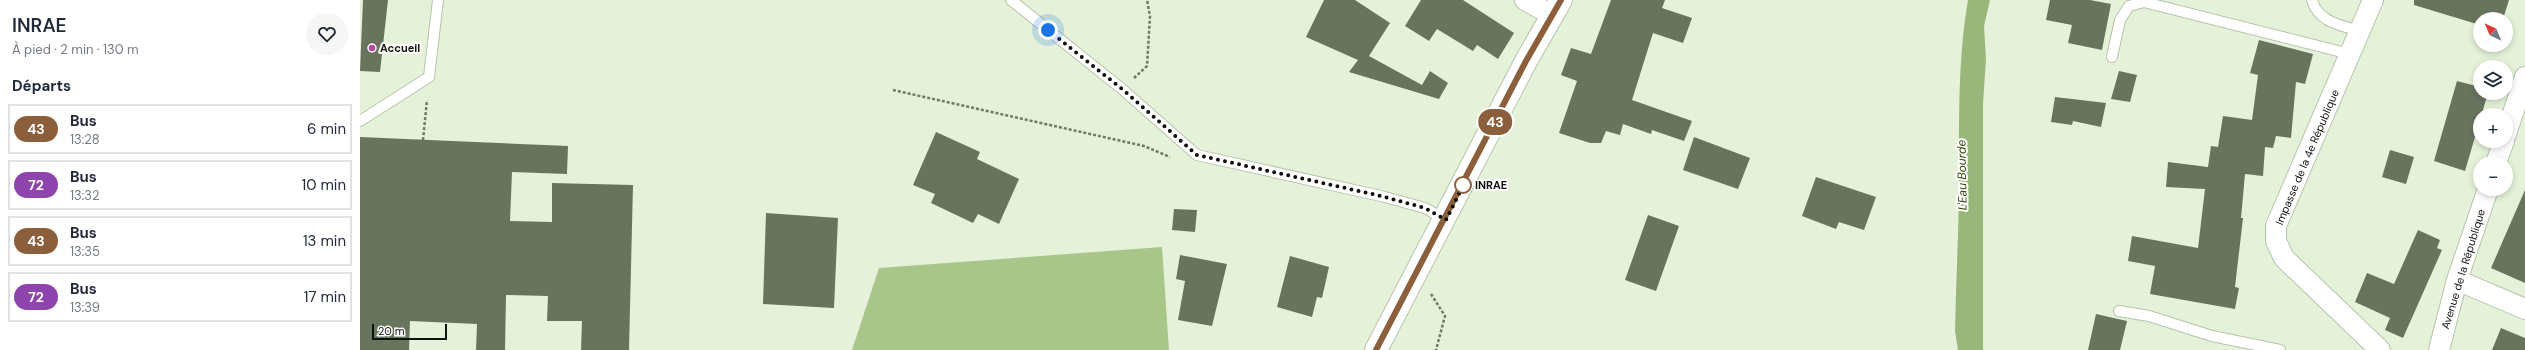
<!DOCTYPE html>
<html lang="fr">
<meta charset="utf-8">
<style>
:root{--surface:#fff;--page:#f6f6f7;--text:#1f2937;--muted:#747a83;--line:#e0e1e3}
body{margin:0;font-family:"DM Sans",sans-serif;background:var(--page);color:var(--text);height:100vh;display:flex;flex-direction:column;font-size:15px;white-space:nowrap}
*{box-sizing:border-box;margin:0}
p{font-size:13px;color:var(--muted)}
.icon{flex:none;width:22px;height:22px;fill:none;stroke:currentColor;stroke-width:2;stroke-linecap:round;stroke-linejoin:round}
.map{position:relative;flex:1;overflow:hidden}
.drawer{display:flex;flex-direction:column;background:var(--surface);width:360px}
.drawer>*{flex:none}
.badge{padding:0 8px;border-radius:13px;font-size:14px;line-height:26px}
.needle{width:26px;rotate:316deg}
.tools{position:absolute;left:2113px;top:12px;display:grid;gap:8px}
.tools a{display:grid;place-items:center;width:40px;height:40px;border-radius:50%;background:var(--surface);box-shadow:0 2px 6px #0003;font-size:20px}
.scale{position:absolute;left:12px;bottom:10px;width:75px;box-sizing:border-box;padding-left:4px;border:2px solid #0e120a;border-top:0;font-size:11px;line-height:14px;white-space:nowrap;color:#0e120a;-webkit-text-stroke:3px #fff;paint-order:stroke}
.you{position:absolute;width:20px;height:20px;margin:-10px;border:3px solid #fff;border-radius:50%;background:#1a73e8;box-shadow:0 0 0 6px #1a73e833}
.map>.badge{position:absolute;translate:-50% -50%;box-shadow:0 0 0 2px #fff}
h2{padding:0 12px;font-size:15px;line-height:36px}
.round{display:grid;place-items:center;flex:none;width:42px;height:42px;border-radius:21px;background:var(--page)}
.summary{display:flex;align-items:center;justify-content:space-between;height:68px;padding:0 12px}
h1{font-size:19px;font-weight:600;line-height:30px}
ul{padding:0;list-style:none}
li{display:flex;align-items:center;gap:12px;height:50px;margin:0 8px 6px;padding:0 4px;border:2px solid var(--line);border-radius:0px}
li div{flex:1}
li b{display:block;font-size:15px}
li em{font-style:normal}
li .badge{min-width:44px;font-weight:700;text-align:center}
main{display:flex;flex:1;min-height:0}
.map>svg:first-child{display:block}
.forest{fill:#a8c689}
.water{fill:#9ab77b}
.building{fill:#69745e}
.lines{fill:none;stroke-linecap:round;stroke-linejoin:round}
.service-casing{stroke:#b7c4ac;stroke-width:12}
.minor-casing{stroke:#b7c4ac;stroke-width:22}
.tertiary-casing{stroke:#b7c4ac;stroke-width:24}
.path{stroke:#707868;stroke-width:2.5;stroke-dasharray:3 2;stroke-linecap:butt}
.service{stroke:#fff;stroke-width:10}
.minor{stroke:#fff;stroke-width:20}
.tertiary{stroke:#fff;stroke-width:22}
.line-casing{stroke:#fff;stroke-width:9}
.line{stroke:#8b5e3c;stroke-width:6}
.walk{stroke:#0e120a;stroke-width:4;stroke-dasharray:0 7.2}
.poi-dot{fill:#bd469d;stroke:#fff;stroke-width:1.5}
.stop-dot{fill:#fff;stroke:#8b5e3c;stroke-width:2}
.labels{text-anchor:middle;stroke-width:4;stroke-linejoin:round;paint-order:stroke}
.poi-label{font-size:11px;font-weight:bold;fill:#0e120a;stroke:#fff;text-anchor:start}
.street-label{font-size:11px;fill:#0e120a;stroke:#fff}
.stop-label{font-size:11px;font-weight:bold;fill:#0e120a;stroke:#fff;text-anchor:start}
.water-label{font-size:12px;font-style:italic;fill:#294300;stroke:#fff}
</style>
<main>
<section class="drawer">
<div class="summary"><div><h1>INRAE</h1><p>À pied · 2 min · 130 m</p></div><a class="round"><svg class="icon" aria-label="heart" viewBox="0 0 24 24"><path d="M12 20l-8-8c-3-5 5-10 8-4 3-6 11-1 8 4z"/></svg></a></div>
<h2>Départs</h2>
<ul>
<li><span class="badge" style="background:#8b5e3c;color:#fff">43</span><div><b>Bus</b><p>13:28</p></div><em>6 min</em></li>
<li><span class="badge" style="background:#8e44ad;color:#fff">72</span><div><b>Bus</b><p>13:32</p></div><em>10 min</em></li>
<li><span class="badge" style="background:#8b5e3c;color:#fff">43</span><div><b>Bus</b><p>13:35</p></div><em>13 min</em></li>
<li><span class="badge" style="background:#8e44ad;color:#fff">72</span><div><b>Bus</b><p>13:39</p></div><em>17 min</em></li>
</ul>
</section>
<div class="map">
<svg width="2165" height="350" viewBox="0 0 2165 350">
<rect width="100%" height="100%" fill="#e5f2d9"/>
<!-- forest -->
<path class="forest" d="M 802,247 L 809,350 L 492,350 L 519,268 Z"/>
<!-- water -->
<path class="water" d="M 1608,0 L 1630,0 L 1624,26 L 1626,59 L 1623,104 L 1623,350 L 1598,350 L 1595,331 C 1596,279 1599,228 1599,176 C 1599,117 1598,58 1608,0 Z"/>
<!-- building -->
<path class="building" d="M 3,0 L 28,0 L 20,72 L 0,71 Z
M 964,0 L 995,0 L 1030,23 L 1009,56 L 1062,85 L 1070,71 L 1088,83 L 1079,99 L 989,72 L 998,60 L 946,37 Z
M 1061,0 L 1103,0 L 1154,33 L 1138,59 L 1117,45 L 1113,51 L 1077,29 L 1069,41 L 1045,26 Z
M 1251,0 L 1305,0 L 1302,8 L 1332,18 L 1323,43 L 1293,33 L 1272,100 L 1332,121 L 1324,141 L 1292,130 L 1291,134 L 1263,124 L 1260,135 L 1246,131 L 1241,143 L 1230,143 L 1199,133 L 1217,81 L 1201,75 L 1211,48 L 1231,54 Z
M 1690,0 L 1730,0 L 1751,4 L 1742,50 L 1708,43 L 1712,25 L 1686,20 Z
M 2054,0 L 2149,0 L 2143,19 L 2120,19 L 2120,25 L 2054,5 Z
M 1899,40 L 1953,54 L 1945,84 L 1936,82 L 1931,138 L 1916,136 L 1913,148 L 1905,147 L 1903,176 L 1885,174 L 1881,218 L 1883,218 L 1875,287 L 1879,288 L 1875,309 L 1790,294 L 1795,266 L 1768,261 L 1772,236 L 1838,248 L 1845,189 L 1806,187 L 1808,162 L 1848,167 L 1851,146 L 1858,147 L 1863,116 L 1892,120 L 1898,75 L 1890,73 Z
M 1759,71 L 1777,75 L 1770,102 L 1751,99 Z
M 2097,81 L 2120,87 L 2120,93 L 2128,93 L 2105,171 L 2074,161 Z
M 1695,97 L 1746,103 L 1741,127 L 1713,121 L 1712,125 L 1691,122 Z
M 576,132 L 620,152 L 617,159 L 659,179 L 639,224 L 618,214 L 613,223 L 571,203 L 575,194 L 553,185 Z
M 0,137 L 208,146 L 207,174 L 152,172 L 150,221 L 192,222 L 192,183 L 273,185 L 269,350 L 221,350 L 222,321 L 187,321 L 188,296 L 146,295 L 145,350 L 116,350 L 117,324 L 50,321 L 49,350 L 0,350 Z
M 1334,137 L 1390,158 L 1378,189 L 1323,170 Z
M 2030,150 L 2054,157 L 2046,184 L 2022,177 Z
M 1456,177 L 1516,197 L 1504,230 L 1479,222 L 1476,229 L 1442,216 Z
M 2165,190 L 2165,283 L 2131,268 Z
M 814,209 L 837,210 L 835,232 L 812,230 Z
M 406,213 L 478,218 L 474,308 L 403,304 Z
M 1288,215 L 1319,226 L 1296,291 L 1265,280 Z
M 2058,230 L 2080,240 L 2077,248 L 2082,250 L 2043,338 L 2025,330 L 2030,318 L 1995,302 L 2007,273 L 2034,284 Z
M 820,255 L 867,264 L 852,326 L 818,320 L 825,281 L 816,279 Z
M 930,256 L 969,267 L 962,298 L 957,297 L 952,317 L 917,307 Z
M 1736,314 L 1767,321 L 1760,350 L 1728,350 Z
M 2141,328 L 2165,338 L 2165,350 L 2132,350 Z"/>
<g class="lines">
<!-- service casing -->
<g class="service-casing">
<path id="service" d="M 651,0 L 762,89 L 837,155 L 1021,196 L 1065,208 L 1086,220
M 1952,0 C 1958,22 1980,25 2000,31
M 1752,57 L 1760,20 L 1769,6 L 1784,2 L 1990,54
M 0,121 L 69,77 L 78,0
M 1759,311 L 1789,316 L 1852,336 L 1920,350"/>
</g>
<!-- minor casing -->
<g class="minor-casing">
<path id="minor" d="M 1165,0 L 1192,15
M 2013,0 L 1916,226 L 1916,241 L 1924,258 L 2020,350
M 2146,134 L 2165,77
M 2136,163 L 2144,141
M 2097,280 L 2165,309
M 2079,350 L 2097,280 L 2128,189"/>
</g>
<!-- tertiary casing -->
<g class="tertiary-casing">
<path id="tertiary" d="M 1016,350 L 1166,61 L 1201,0"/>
</g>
<!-- path -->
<path class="path" d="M 774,78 L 787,66 L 790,16 L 787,0
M 533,90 L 784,146 L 810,157
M 63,140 L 67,100
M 1071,294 L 1085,316 L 1076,350"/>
<!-- service -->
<use href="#service" class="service"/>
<!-- minor -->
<use href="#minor" class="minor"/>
<!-- tertiary -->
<use href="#tertiary" class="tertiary"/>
</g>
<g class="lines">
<!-- line casing -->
<g class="line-casing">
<path id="line" d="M 1016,350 L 1166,61 L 1201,0"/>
</g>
<!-- line -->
<use href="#line" class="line"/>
<!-- walk -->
<path class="walk" d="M 688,30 L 762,89 L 837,155 L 1021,196 L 1065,208 L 1086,220 L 1106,180 L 1103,185"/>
</g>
<!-- markers -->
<circle class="poi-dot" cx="12" cy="48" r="4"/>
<circle class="stop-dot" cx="1103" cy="185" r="8"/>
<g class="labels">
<!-- poi labels -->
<g class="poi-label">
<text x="20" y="52">Accueil</text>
</g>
<!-- street labels -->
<g class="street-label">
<text transform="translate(1947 157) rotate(-67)" y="4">Impasse de la 4e République</text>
<text transform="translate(2103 269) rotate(-73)" y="4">Avenue de la République</text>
</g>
<!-- stop labels -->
<g class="stop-label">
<text x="1115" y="189">INRAE</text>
</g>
<!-- water labels -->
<g class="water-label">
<text transform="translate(1602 175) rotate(-91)" y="4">L'Eau Bourde</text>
</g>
</g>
</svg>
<div class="tools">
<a><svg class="needle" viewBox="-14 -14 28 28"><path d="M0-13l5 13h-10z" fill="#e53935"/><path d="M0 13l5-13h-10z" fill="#747a83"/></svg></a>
<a><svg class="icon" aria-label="layers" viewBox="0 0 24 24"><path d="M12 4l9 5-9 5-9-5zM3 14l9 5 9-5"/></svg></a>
<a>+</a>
<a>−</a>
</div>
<div class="scale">20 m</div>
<div class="you" style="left:688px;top:30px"></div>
<b class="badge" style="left:1135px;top:122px;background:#8b5e3c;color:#fff">43</b>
</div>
</main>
